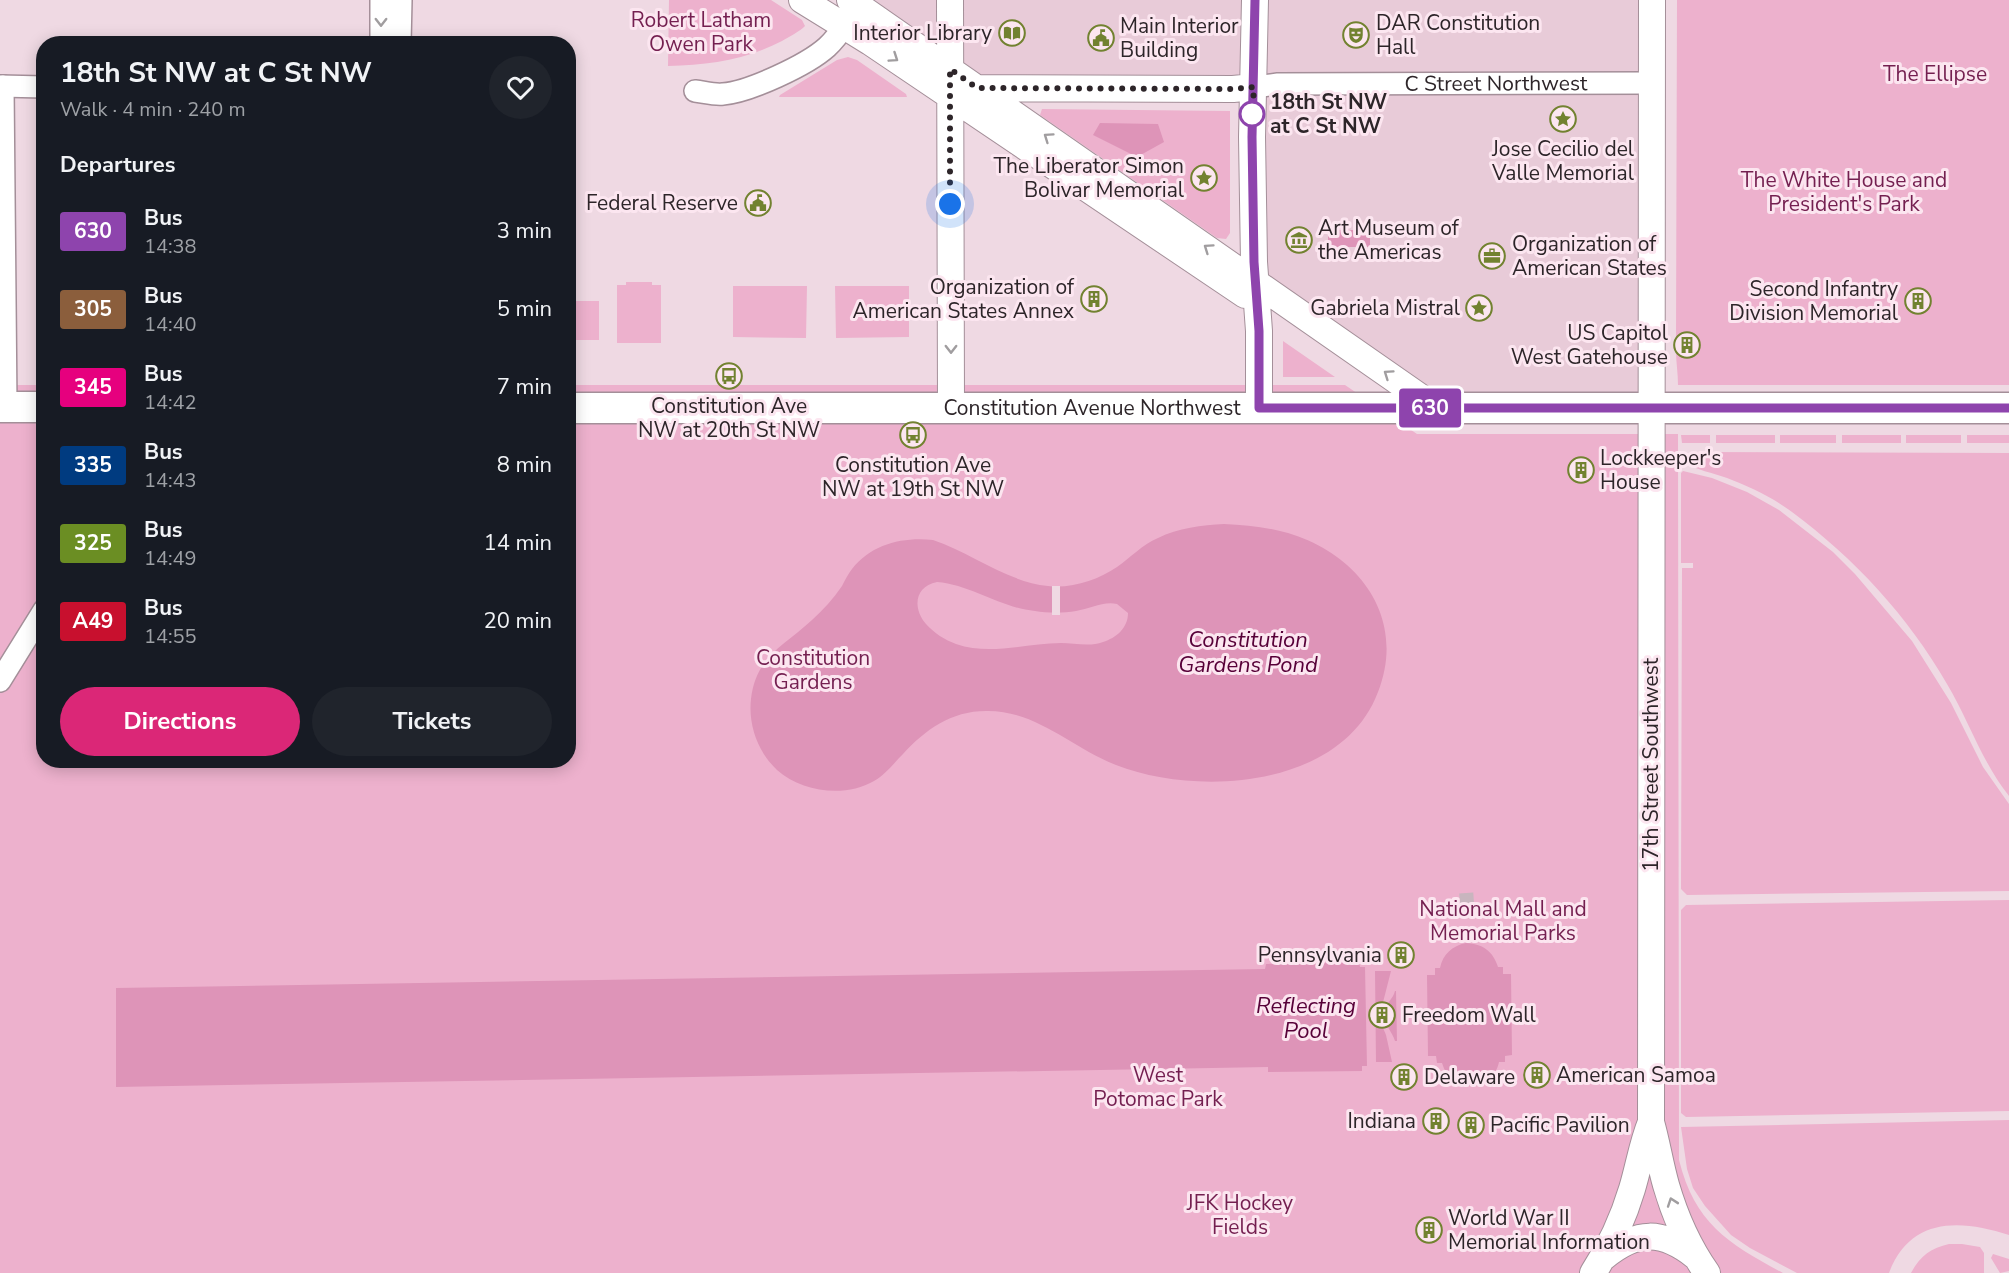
<!DOCTYPE html>
<meta charset="utf-8">
<style>
:root{--surface:#171b24;--page:#20242c;--text:#f1f3f6;--muted:#9ea1a6;--accent:#db2777}
body{margin:0;font-family:"Nunito Sans",sans-serif;background:var(--page);color:var(--text);height:100vh;display:flex;flex-direction:column;font-size:22px;white-space:nowrap}
*{box-sizing:border-box;margin:0}
p{font-size:20px;color:var(--muted)}
.icon{flex:none;width:33px;height:33px;fill:none;stroke:currentColor;stroke-width:2;stroke-linecap:round;stroke-linejoin:round}
.map{position:relative;flex:1;overflow:hidden}
.sheet{position:absolute;left:36px;top:36px;width:540px;height:732px;display:flex;flex-direction:column;background:var(--surface);border-radius:24px;box-shadow:0 3px 15px #0003}
.sheet>*{flex:none}
.badge{padding:0 12px;border-radius:4px;font-size:21px;line-height:39px}
.you{position:absolute;width:30px;height:30px;margin:-15px;border:4px solid #fff;border-radius:50%;background:#1a73e8;box-shadow:0 0 0 9px #1a73e833}
.map>.badge{position:absolute;translate:-50% -50%;box-shadow:0 0 0 3px #fff}
h2{padding:0 24px;font-size:22px;line-height:54px}
.round{display:grid;place-items:center;flex:none;width:63px;height:63px;border-radius:32px;background:var(--page)}
.headline{display:flex;align-items:center;justify-content:space-between;height:102px;padding:0 24px}
h1{font-size:28px;font-weight:700;line-height:45px}
.button{display:flex;gap:12px;margin-top:auto;padding:12px 24px}
.button a{flex:1;height:69px;border-radius:36px;background:var(--accent);color:#fff;font-size:24px;font-weight:700;line-height:69px;text-align:center}
.button a+a{background:var(--page);color:var(--text)}
ul{padding:0;list-style:none}
li{display:flex;align-items:center;gap:18px;height:78px;padding:0 24px}
li div{flex:1}
li b{display:block;font-size:22px}
li em{font-style:normal}
li .badge{min-width:66px;font-weight:700;text-align:center}
.map>svg:first-child{display:block}
.built{fill:#e8cbd8}
.green{fill:#edb1cd}
.water{fill:#de94b8;fill-rule:evenodd}
.pier{fill:#efd9e3}
.lines{fill:none;stroke-linecap:round;stroke-linejoin:round}
.minor-tunnel{stroke:#c8b5be;stroke-width:21;stroke-dasharray:21 10;stroke-linecap:butt}
.minor-casing{stroke:#a48f99;stroke-width:24}
.major-casing{stroke:#a48f99;stroke-width:28}
.highway-casing{stroke:#a48f99;stroke-width:33}
.minor{stroke:#fff;stroke-width:21}
.major{stroke:#fff;stroke-width:26}
.highway{stroke:#fff;stroke-width:30}
.oneway{stroke:#a09d9f}
.line-casing{stroke:#fff;stroke-width:14}
.line{stroke:#8e44ad;stroke-width:9}
.walk{stroke:#2d2529;stroke-width:6;stroke-dasharray:0 10.8}
.stop-dot{fill:#fff;stroke:#8e44ad;stroke-width:3}
.labels{text-anchor:middle;stroke-width:6;stroke-linejoin:round;paint-order:stroke}
.park-label{font-size:21px;fill:#741f50;stroke:#fce6f0}
.poi-label{font-size:21px;fill:#2d2529;stroke:#fce6f0;text-anchor:start}
.street-label{font-size:21px;fill:#2d2529;stroke:#fce6f0}
.stop-label{font-size:21px;font-weight:bold;fill:#2d2529;stroke:#fce6f0;text-anchor:start}
.water-label{font-size:22px;font-style:italic;fill:#570038;stroke:#fce6f0}
</style>
<div class="map">
<svg width="2009" height="1273" viewBox="0 0 2009 1273">
<rect width="100%" height="100%" fill="#efd9e3"/>
<!-- built -->
<path class="built" d="M 850,0 L 1652,0 L 1652,408 L 1436,408 L 1256,282 L 1254,87 L 977,88 Z"/>
<!-- green -->
<path class="green" d="M 669,0 L 771,0 L 802,20 L 805,26 C 799,32 790,36 782,41 C 745,60 709,65 668,66 Z
M 1677,0 L 2009,0 L 2009,385 L 1678,385 C 1678,373 1676,362 1676,351 L 1678,350 L 1678,341 L 1676,341 Z
M 848,57 L 857,60 L 906,94 L 907,97 L 779,97 L 780,95 L 837,60 Z
M 1042,109 L 1230,111 L 1230,233 L 1226,239 L 1217,238 L 1040,115 Z
M 626,282 L 652,282 L 652,285 L 661,285 L 661,343 L 617,343 L 617,285 L 626,285 Z
M 733,286 L 807,286 L 806,338 L 733,337 Z
M 835,286 L 909,286 L 909,337 L 836,338 Z
M 569,301 L 599,301 L 599,340 L 569,340 Z
M 1283,341 L 1335,377 L 1283,377 Z
M 0,385 L 43,385 L 44,760 L 568,760 L 569,385 L 1345,385 L 1417,434 L 1678,434 L 1679,1160 C 1695,1224 1729,1244 1783,1273 L 0,1273 Z
M 1681,435 L 1710,435 L 1710,443 L 1682,443 Z
M 1716,435 L 1775,435 L 1775,443 L 1716,443 Z
M 1780,435 L 1836,435 L 1836,443 L 1780,443 Z
M 1842,435 L 1901,435 L 1901,443 L 1842,443 Z
M 1906,435 L 1961,435 L 1961,443 L 1906,443 Z
M 1967,435 L 2009,435 L 2009,443 L 1967,443 Z
M 1696,452 L 2009,453 L 2009,796 C 1982,762 1969,721 1947,684 C 1908,616 1854,558 1792,512 C 1772,497 1750,487 1727,478 C 1713,473 1696,470 1684,462 L 1682,456 L 1695,456 Z
M 1683,471 L 1712,478 L 1747,492 L 1779,510 L 1833,552 L 1855,574 L 1912,641 L 1951,703 L 1983,767 L 2009,804 L 2009,891 L 1687,895 L 1681,889 L 1682,568 L 1693,568 L 1693,563 L 1681,563 L 1681,473 Z
M 2009,900 L 2009,1111 L 1686,1117 L 1681,1113 L 1681,910 L 1686,905 Z
M 2009,1120 L 2009,1235 C 1960,1219 1910,1217 1889,1273 L 1797,1273 L 1750,1248 L 1731,1235 L 1705,1206 L 1693,1188 L 1687,1169 L 1681,1127 Z
M 1949,1244 L 1962,1244 L 1980,1247 L 1984,1253 L 1984,1273 L 1911,1273 C 1920,1256 1931,1248 1949,1244 Z
M 1993,1254 L 2009,1259 L 2009,1271 L 2000,1273 L 1991,1258 Z"/>
<!-- water -->
<path class="water" d="M 1100,123 L 1158,124 L 1164,142 L 1137,157 L 1093,135 Z
M 1328,230 L 1370,230 L 1370,247 L 1328,247 Z
M 1224,524 C 1246,525 1267,527 1288,533 C 1359,554 1407,618 1378,692 C 1342,788 1198,797 1116,765 C 1072,748 1036,710 986,711 C 951,711 925,730 903,754 C 894,763 885,775 874,781 C 845,798 802,792 777,770 C 758,752 748,725 751,699 C 756,656 784,646 812,620 C 823,610 833,599 842,586 C 845,580 848,574 852,569 C 872,544 902,537 933,540 C 972,553 1007,582 1048,586 C 1071,589 1098,580 1117,567 C 1131,557 1142,545 1158,538 C 1178,528 1202,525 1224,524 ZM 937,582 C 972,585 1001,608 1035,611 C 1047,613 1064,613 1076,611 C 1090,609 1103,601 1117,604 L 1128,613 C 1128,628 1116,638 1103,642 C 1090,647 1074,643 1061,643 C 1026,643 991,656 956,644 C 945,640 934,633 926,624 C 912,608 915,586 937,582 Z
M 1466,943 C 1483,944 1493,951 1498,967 L 1503,967 L 1503,974 L 1511,974 L 1512,1055 L 1505,1056 L 1505,1062 L 1499,1062 C 1492,1094 1451,1094 1442,1063 L 1437,1063 L 1436,1056 L 1428,1056 L 1427,975 L 1435,975 L 1435,968 L 1440,968 C 1443,954 1452,946 1466,943 Z
M 1359,962 L 1360,967 L 1365,967 L 1367,1066 L 1362,1066 L 1362,1071 L 1268,1072 L 1268,1067 L 116,1087 L 116,988 L 1265,969 L 1266,964 Z
M 1375,971 L 1391,971 L 1379,1018 L 1386,1035 L 1392,1062 L 1376,1062 Z
M 1395,991 L 1396,991 L 1397,1041 L 1395,1041 C 1392,1030 1381,1023 1385,1009 C 1387,1002 1393,999 1395,991 Z"/>
<!-- pier -->
<path class="pier" d="M 1052,586 L 1060,586 L 1060,615 L 1052,615 Z"/>
<g class="lines">
<!-- minor-tunnel -->
<path class="minor-tunnel" d="M 1460,904 L 1474,903
M 1464,1127 L 1479,1126"/>
<!-- minor casing -->
<g class="minor-casing">
<g id="minor">
<path d="M 381,0 L 381,44"/>
<path d="M 400,44 L 401,0"/>
<path d="M 0,86 L 44,87"/>
<path d="M 3,86 L 6,407"/>
<path id="s1" d="M 1254,87 L 1278,84 L 1652,83"/>
<path d="M 695,91 C 704,92 714,95 723,94 C 749,92 807,65 827,47 C 838,37 845,25 853,14"/>
<path d="M 0,681 L 44,610"/>
</g>
</g>
<!-- major casing -->
<g class="major-casing">
<path id="major" d="M 802,0 L 870,42 L 1245,295
M 850,0 L 1436,408
M 950,0 L 951,407
M 1255,0 L 1252,137 L 1254,262 L 1259,331 L 1259,408
M 1652,0 L 1651,1122 C 1657,1143 1660,1164 1666,1185 C 1675,1216 1688,1246 1707,1273
M 977,88 L 1233,89 L 1254,87
M 1604,1257 C 1637,1230 1662,1230 1695,1256
M 1593,1273 C 1610,1247 1623,1219 1632,1189 C 1639,1166 1642,1144 1651,1122"/>
</g>
<!-- highway casing -->
<g class="highway-casing">
<g id="highway">
<path d="M 0,407 L 44,407"/>
<path id="s2" d="M 568,408 L 2009,408"/>
</g>
</g>
<!-- minor -->
<use href="#minor" class="minor"/>
<!-- major -->
<use href="#major" class="major"/>
<!-- highway -->
<use href="#highway" class="highway"/>
</g>
<!-- one-way arrows -->
<defs><path id="oneway-chevron" d="M-2-3.5L2.5 0L-2 3.5" fill="none" stroke-width="1.6" stroke-linecap="round" stroke-linejoin="round" transform="scale(1.5)"/></defs>
<g class="oneway">
<use href="#oneway-chevron" transform="translate(381 22) rotate(90)"/>
<use href="#oneway-chevron" transform="translate(894 58) rotate(34)"/>
<use href="#oneway-chevron" transform="translate(1048 137) rotate(-145)"/>
<use href="#oneway-chevron" transform="translate(1208 248) rotate(-145)"/>
<use href="#oneway-chevron" transform="translate(951 349) rotate(90)"/>
<use href="#oneway-chevron" transform="translate(1388 374) rotate(-145)"/>
<use href="#oneway-chevron" transform="translate(1672 1202) rotate(-109)"/>
</g>
<g class="lines">
<!-- line casing -->
<g class="line-casing">
<path id="line" d="M 1255,0 L 1252,137 L 1254,262 L 1259,331 L 1259,408 L 2009,408"/>
</g>
<!-- line -->
<use href="#line" class="line"/>
<!-- walk -->
<path class="walk" d="M 950,204 L 950,69 L 977,88 L 1233,89 L 1254,87 L 1252,121 L 1252,114"/>
</g>
<!-- icons -->
<defs>
<g id="library-ring" transform="scale(1.35)"><circle r="9.5" fill="#fce6f0" stroke="#728230" stroke-width="1.5"/><path d="M-6-4Q-3-5.5-.7-3.5V5Q-3 3-6 4ZM6-4Q3-5.5 .7-3.5V5Q3 3 6 4Z" fill="#728230"/></g>
<g id="theatre-ring" transform="scale(1.35)"><circle r="9.5" fill="#fce6f0" stroke="#728230" stroke-width="1.5"/><path d="M-5-5.5Q0-4 5-5.5V0Q5 5 0 6Q-5 5-5 0ZM-3.3-2.5H-1v1.5H-3.3ZM1-2.5H3.3v1.5H1ZM-2.8 1Q0 5.5 2.8 1Z" fill="#728230"/></g>
<g id="civic-ring" transform="scale(1.35)"><circle r="9.5" fill="#fce6f0" stroke="#728230" stroke-width="1.5"/><path d="M-.6-6.5H3V-4.5H.6V-3L4-1V1h2V6H-6V1h2V-1L-.6-3ZM-1.2 2.5V6h2.4V2.5Z" fill="#728230"/></g>
<g id="sight-ring" transform="scale(1.35)"><circle r="9.5" fill="#fce6f0" stroke="#728230" stroke-width="1.5"/><path d="M0-6L1.8-2.2L6-1.7L2.9 1.2L3.7 5.4L0 3.3L-3.7 5.4L-2.9 1.2L-6-1.7L-1.8-2.2Z" fill="#728230"/></g>
<g id="museum-ring" transform="scale(1.35)"><circle r="9.5" fill="#fce6f0" stroke="#728230" stroke-width="1.5"/><path d="M0-6L6-3V-2H-6V-3ZM-5-1h2V3h-2ZM-1-1h2V3h-2ZM3-1h2V3H3ZM-6 4H6V6H-6Z" fill="#728230"/></g>
<g id="office-ring" transform="scale(1.35)"><circle r="9.5" fill="#fce6f0" stroke="#728230" stroke-width="1.5"/><path d="M-6-3h4V-5.5h4V-3h4V5H-6ZM-1-4.5V-3h2v-1.5ZM-6 0V1H6V0Z" fill="#728230"/></g>
<g id="building-ring" transform="scale(1.35)"><circle r="9.5" fill="#fce6f0" stroke="#728230" stroke-width="1.5"/><path d="M-4-6H4V6H1V3H-1V6H-4ZM-2.5-4.3h1.7v1.8h-1.7ZM.8-4.3h1.7v1.8H.8ZM-2.5-1h1.7V.8h-1.7ZM.8-1h1.7V.8H.8Z" fill="#728230"/></g>
<g id="bus-ring" transform="scale(1.35)"><circle r="9.5" fill="#fce6f0" stroke="#728230" stroke-width="1.5"/><path d="M-5-6H5V4H4V6H2V4H-2V6H-4V4H-5ZM-3.5-4V0h7V-4ZM-3.5 1.2v1.5H-2V1.2ZM2 1.2v1.5H3.5V1.2Z" fill="#728230"/></g>
</defs>
<g fill-rule="evenodd">
<use href="#library-ring" x="1012" y="33"/>
<use href="#theatre-ring" x="1356" y="35"/>
<use href="#civic-ring" x="1101" y="38"/>
<use href="#sight-ring" x="1563" y="119"/>
<use href="#sight-ring" x="1204" y="178"/>
<use href="#civic-ring" x="758" y="203"/>
<use href="#museum-ring" x="1299" y="240"/>
<use href="#office-ring" x="1492" y="256"/>
<use href="#building-ring" x="1094" y="299"/>
<use href="#building-ring" x="1918" y="301"/>
<use href="#sight-ring" x="1479" y="308"/>
<use href="#building-ring" x="1687" y="345"/>
<use href="#bus-ring" x="729" y="376"/>
<use href="#bus-ring" x="913" y="435"/>
<use href="#building-ring" x="1581" y="470"/>
<use href="#building-ring" x="1401" y="955"/>
<use href="#building-ring" x="1382" y="1015"/>
<use href="#building-ring" x="1537" y="1075"/>
<use href="#building-ring" x="1404" y="1077"/>
<use href="#building-ring" x="1436" y="1121"/>
<use href="#building-ring" x="1471" y="1125"/>
<use href="#building-ring" x="1429" y="1230"/>
</g>
<!-- markers -->
<circle class="stop-dot" cx="1252" cy="114" r="12"/>
<g class="labels">
<!-- park labels -->
<g class="park-label">
<text x="701" y="27">Robert Latham<tspan x="701" dy="24">Owen Park</tspan></text>
<text x="1935" y="81">The Ellipse</text>
<text x="1844" y="187">The White House and<tspan x="1844" dy="24">President's Park</tspan></text>
<text x="813" y="665">Constitution<tspan x="813" dy="24">Gardens</tspan></text>
<text x="1503" y="916">National Mall and<tspan x="1503" dy="24">Memorial Parks</tspan></text>
<text x="1158" y="1082">West<tspan x="1158" dy="24">Potomac Park</tspan></text>
<text x="1240" y="1210">JFK Hockey<tspan x="1240" dy="24">Fields</tspan></text>
</g>
<!-- poi labels -->
<g class="poi-label">
<text x="1376" y="30">DAR Constitution<tspan x="1376" dy="24">Hall</tspan></text>
<text x="1120" y="33">Main Interior<tspan x="1120" dy="24">Building</tspan></text>
<text x="992" y="40" text-anchor="end">Interior Library</text>
<text x="1563" y="156" text-anchor="middle">Jose Cecilio del<tspan x="1563" dy="24">Valle Memorial</tspan></text>
<text x="1184" y="173" text-anchor="end">The Liberator Simon<tspan x="1184" dy="24">Bolivar Memorial</tspan></text>
<text x="738" y="210" text-anchor="end">Federal Reserve</text>
<text x="1318" y="235">Art Museum of<tspan x="1318" dy="24">the Americas</tspan></text>
<text x="1512" y="251">Organization of<tspan x="1512" dy="24">American States</tspan></text>
<text x="1074" y="294" text-anchor="end">Organization of<tspan x="1074" dy="24">American States Annex</tspan></text>
<text x="1898" y="296" text-anchor="end">Second Infantry<tspan x="1898" dy="24">Division Memorial</tspan></text>
<text x="1460" y="315" text-anchor="end">Gabriela Mistral</text>
<text x="1668" y="340" text-anchor="end">US Capitol<tspan x="1668" dy="24">West Gatehouse</tspan></text>
<text x="729" y="413" text-anchor="middle">Constitution Ave<tspan x="729" dy="24">NW at 20th St NW</tspan></text>
<text x="1600" y="465">Lockkeeper's<tspan x="1600" dy="24">House</tspan></text>
<text x="913" y="472" text-anchor="middle">Constitution Ave<tspan x="913" dy="24">NW at 19th St NW</tspan></text>
<text x="1382" y="962" text-anchor="end">Pennsylvania</text>
<text x="1402" y="1022">Freedom Wall</text>
<text x="1556" y="1082">American Samoa</text>
<text x="1424" y="1084">Delaware</text>
<text x="1416" y="1128" text-anchor="end">Indiana</text>
<text x="1490" y="1132">Pacific Pavilion</text>
<text x="1448" y="1225">World War II<tspan x="1448" dy="24">Memorial Information</tspan></text>
</g>
<!-- street labels -->
<g class="street-label">
<text dy="7" stroke="none"><textPath href="#s1" startOffset="242">C Street Northwest</textPath></text>
<text dy="7" stroke="none"><textPath href="#s2" startOffset="524">Constitution Avenue Northwest</textPath></text>
<text transform="translate(1651 765) rotate(-90)" y="7">17th Street Southwest</text>
</g>
<!-- stop labels -->
<g class="stop-label">
<text x="1270" y="109">18th St NW<tspan x="1270" dy="24">at C St NW</tspan></text>
</g>
<!-- water labels -->
<g class="water-label">
<text x="1248" y="647">Constitution<tspan x="1248" dy="25">Gardens Pond</tspan></text>
<text x="1306" y="1013">Reflecting<tspan x="1306" dy="25">Pool</tspan></text>
</g>
</g>
</svg>
<div class="you" style="left:950px;top:204px"></div>
<b class="badge" style="left:1430px;top:408px;background:#8e44ad;color:#fff">630</b>
<section class="sheet">
<div class="headline"><div><h1>18th St NW at C St NW</h1><p>Walk · 4 min · 240 m</p></div><a class="round"><svg class="icon" aria-label="heart" viewBox="0 0 24 24"><path d="M12 20l-8-8c-3-5 5-10 8-4 3-6 11-1 8 4z"/></svg></a></div>
<h2>Departures</h2>
<ul>
<li><span class="badge" style="background:#8e44ad;color:#fff">630</span><div><b>Bus</b><p>14:38</p></div><em>3 min</em></li>
<li><span class="badge" style="background:#8b5e3c;color:#fff">305</span><div><b>Bus</b><p>14:40</p></div><em>5 min</em></li>
<li><span class="badge" style="background:#e6007e;color:#fff">345</span><div><b>Bus</b><p>14:42</p></div><em>7 min</em></li>
<li><span class="badge" style="background:#003b80;color:#fff">335</span><div><b>Bus</b><p>14:43</p></div><em>8 min</em></li>
<li><span class="badge" style="background:#6b8e23;color:#fff">325</span><div><b>Bus</b><p>14:49</p></div><em>14 min</em></li>
<li><span class="badge" style="background:#c8102e;color:#fff">A49</span><div><b>Bus</b><p>14:55</p></div><em>20 min</em></li>
</ul>
<div class="button"><a>Directions</a><a>Tickets</a></div>
</section>
</div>
